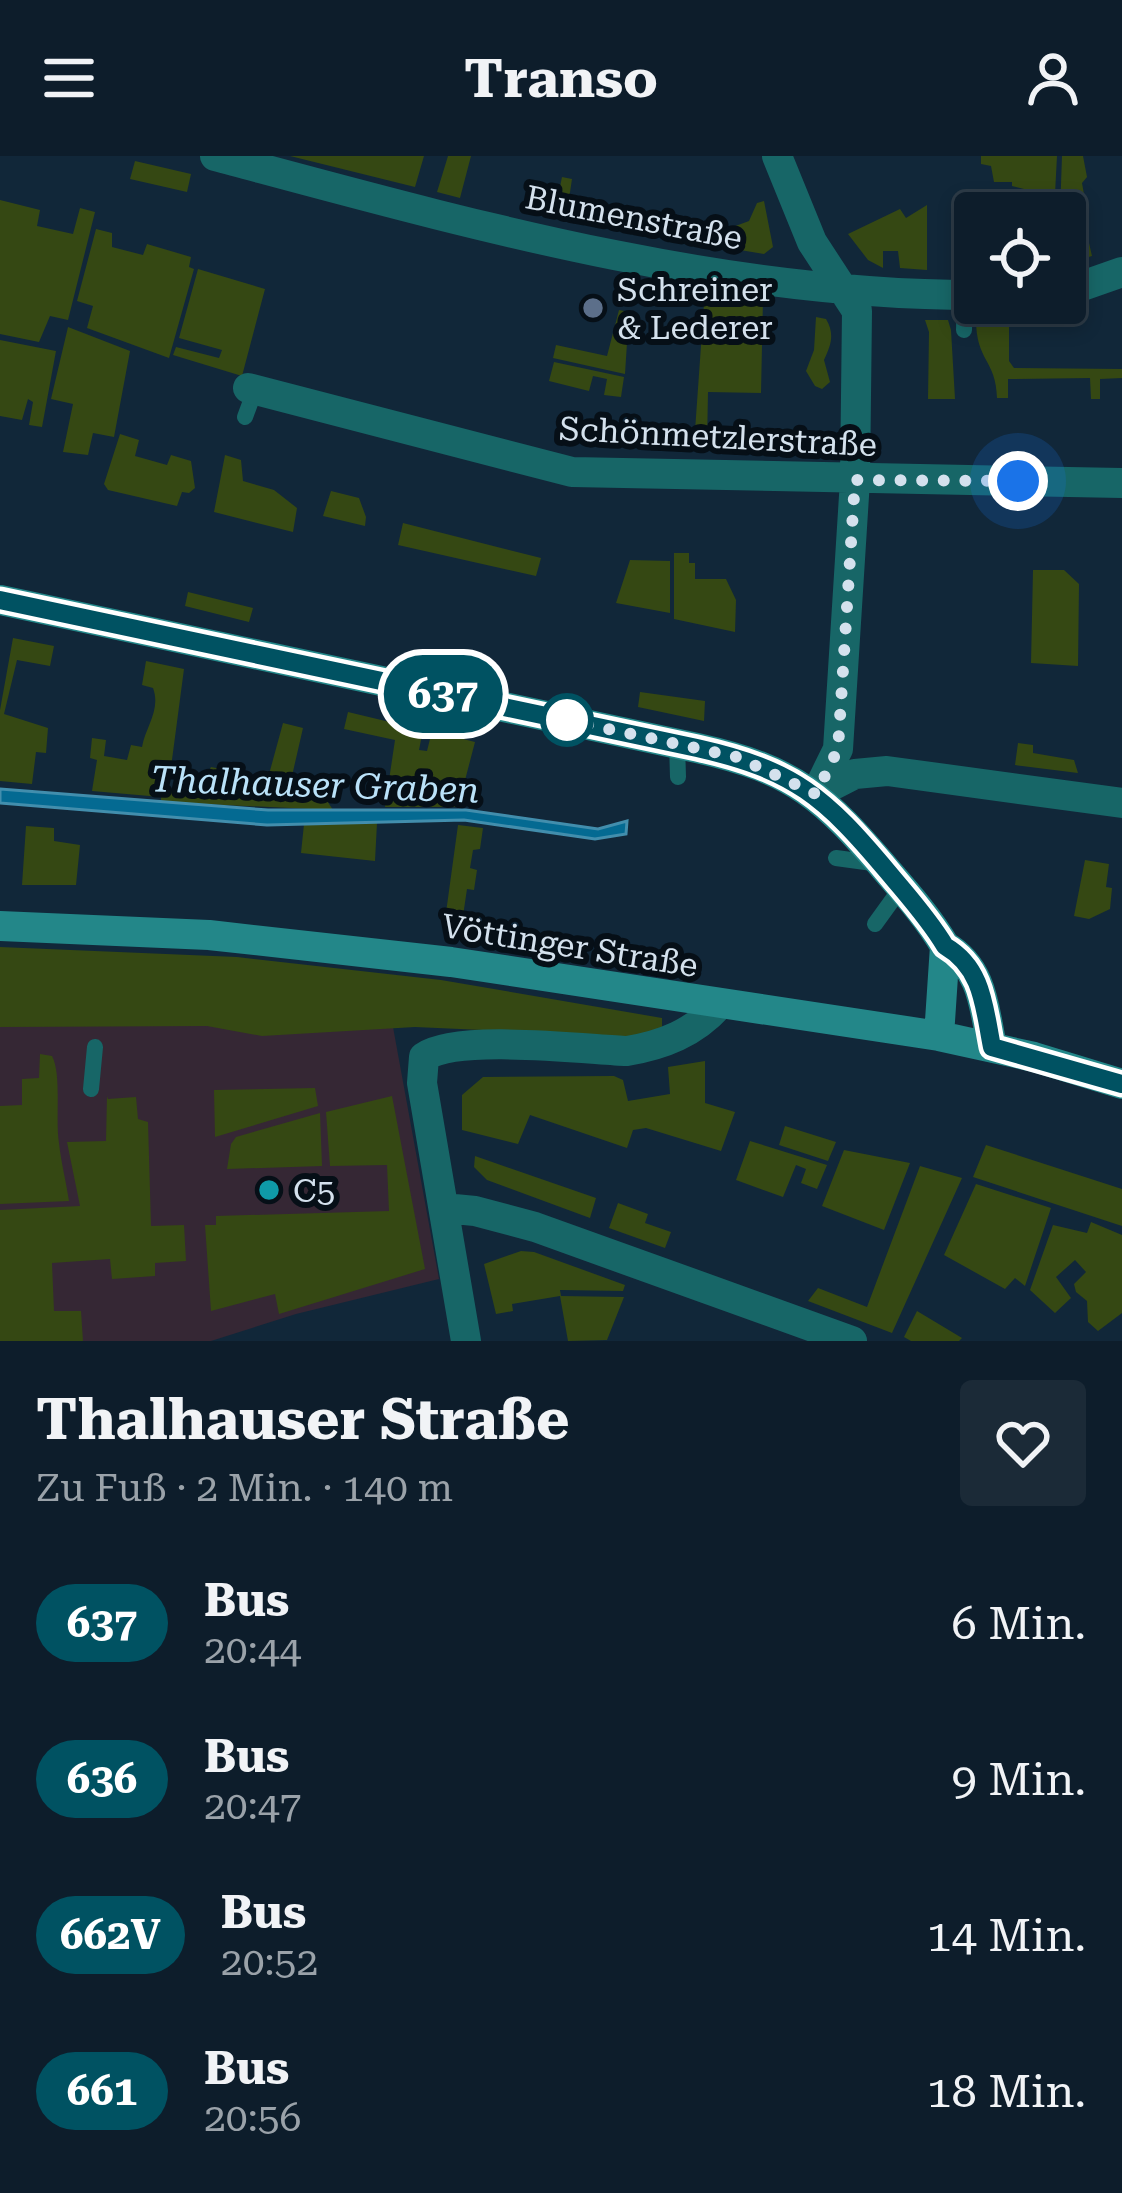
<!DOCTYPE html>
<html lang="de">
<meta charset="utf-8">
<style>
:root{--surface:#0d1d2b;--page:#1b2a37;--text:#f1f3f6;--muted:#9aa2a9;--line:#2d3b47}
body{margin:0;font-family:"Roboto Serif",serif;background:var(--page);color:var(--text);height:100vh;display:flex;flex-direction:column;font-size:45px;white-space:nowrap}
*{box-sizing:border-box;margin:0}
p{font-size:39px;color:var(--muted)}
.icon{flex:none;width:66px;height:66px;fill:none;stroke:currentColor;stroke-width:2;stroke-linecap:round;stroke-linejoin:round}
.map{position:relative;height:1185px;overflow:hidden}
.side{display:flex;flex-direction:column;background:var(--surface);flex:1}
.side>*{flex:none}
.badge{padding:0 24px;border-radius:39px;font-size:42px;line-height:78px}
.controls{position:absolute;left:954px;top:36px;display:grid;gap:24px}
.controls a{display:grid;place-items:center;width:132px;height:132px;border-radius:12px;background:var(--surface);box-shadow:0 6px 18px #0003,0 0 0 3px var(--line);font-size:60px}
.you{position:absolute;width:60px;height:60px;margin:-30px;border:9px solid #fff;border-radius:50%;background:#1a73e8;box-shadow:0 0 0 18px #1a73e833}
.map>.badge{position:absolute;translate:-50% -50%;box-shadow:0 0 0 6px #fff}
.round{display:grid;place-items:center;flex:none;width:126px;height:126px;border-radius:12px;background:var(--page)}
.headline{display:flex;align-items:center;justify-content:space-between;height:204px;padding:0 36px}
h1{font-size:57px;font-weight:700;line-height:90px}
ul{padding:0;list-style:none}
li{display:flex;align-items:center;gap:36px;height:156px;padding:0 36px}
li div{flex:1}
li b{display:block;font-size:45px}
li em{font-style:normal}
li .badge{min-width:132px;font-weight:700;text-align:center}
header{display:flex;justify-content:space-between;align-items:center;height:156px;padding:0 36px;background:var(--surface);font-size:54px;font-weight:700}
.map>svg:first-child{display:block}
.education{fill:#352734}
.green{fill:#354813}
.water{fill:#046a92;stroke:#428ead;stroke-width:3}
.lines{fill:none;stroke-linecap:round;stroke-linejoin:round}
.service{stroke:#176667;stroke-width:16}
.minor{stroke:#176667;stroke-width:30}
.secondary{stroke:#238789;stroke-width:30}
.line-casing{stroke:#fff;stroke-width:27}
.line{stroke:#005262;stroke-width:18}
.walk{stroke:#d4e1ed;stroke-width:12;stroke-dasharray:0 21.6}
.service-dot{fill:#5c6f8a;stroke:#060f17;stroke-width:4.5}
.stop-dot{fill:#fff;stroke:#005262;stroke-width:6}
.culture-dot{fill:#0f9aa8;stroke:#060f17;stroke-width:4.5}
.labels{text-anchor:middle;stroke-width:12;stroke-linejoin:round;paint-order:stroke}
.street-label{font-size:33px;fill:#d4e1ed;stroke:#060f17}
.poi-label{font-size:33px;fill:#d4e1ed;stroke:#060f17;text-anchor:start}
.water-label{font-size:36px;font-style:italic;fill:#bae2f9;stroke:#060f17}
</style>
<header><svg class="icon" aria-label="menu" viewBox="0 0 24 24"><path d="M4 6h16M4 12h16M4 18h16"/></svg>Transo<svg class="icon" aria-label="person" viewBox="0 0 24 24"><circle cx="12" cy="8" r="4"/><path d="M4 21q1-7 8-7t8 7"/></svg></header>
<div class="map">
<svg width="1122" height="1185" viewBox="0 0 1122 1185">
<rect width="100%" height="100%" fill="#112739"/>
<!-- education -->
<path class="education" d="M 0,851 L 391,860 L 439,1123 L 296,1158 L 211,1185 L 0,1185 Z"/>
<!-- green -->
<path class="green" d="M 290,0 L 424,0 L 415,31 Z
M 448,0 L 471,0 L 460,42 L 437,36 Z
M 981,0 L 1057,0 L 1054,57 L 1036,57 L 1036,36 L 1012,30 L 1012,26 L 994,26 L 991,10 L 981,8 Z
M 1062,0 L 1083,0 L 1087,21 L 1082,27 L 1087,55 L 1083,61 L 1092,100 L 1065,108 L 1065,57 L 1060,57 Z
M 135,5 L 191,18 L 187,36 L 130,23 Z
M 562,21 L 572,23 L 569,43 L 617,53 L 613,73 L 554,60 Z
M 0,44 L 40,54 L 37,70 L 73,78 L 80,52 L 95,56 L 68,164 L 50,160 L 39,186 L 0,178 Z
M 764,45 L 773,91 L 764,98 L 692,86 L 749,65 L 757,47 Z
M 927,49 L 927,114 L 900,112 L 898,95 L 883,95 L 883,112 L 868,104 L 848,78 L 900,53 L 906,62 Z
M 96,73 L 112,77 L 112,91 L 143,99 L 147,88 L 191,101 L 189,111 L 194,113 L 169,202 L 87,172 L 93,150 L 77,145 Z
M 198,113 L 265,133 L 242,220 L 173,199 L 176,191 L 219,202 L 222,194 L 179,182 Z
M 705,133 L 763,142 L 761,237 L 708,236 L 707,289 L 694,289 Z
M 619,154 L 629,156 L 625,218 L 553,202 L 556,189 L 607,200 Z
M 816,161 L 826,163 C 835,178 831,189 824,204 L 830,226 L 822,233 L 815,230 L 806,215 L 814,194 Z
M 976,163 L 1009,163 L 1009,205 L 1014,212 L 1122,213 L 1122,222 L 1100,223 L 1100,243 L 1091,243 L 1090,222 L 1008,223 L 1008,242 L 997,242 C 996,203 976,206 976,163 Z
M 925,164 L 948,164 L 951,174 L 955,243 L 928,243 L 929,176 Z
M 68,171 L 130,195 L 114,281 L 93,277 L 88,299 L 63,296 L 73,248 L 51,243 Z
M 0,184 L 56,195 L 42,271 L 29,269 L 33,246 L 28,243 L 22,264 L 0,260 Z
M 554,206 L 624,221 L 621,241 L 604,239 L 607,223 L 593,220 L 589,235 L 549,225 Z
M 120,278 L 139,284 L 135,300 L 167,309 L 171,299 L 191,305 L 195,332 L 189,337 L 182,336 L 177,350 L 108,334 L 104,328 Z
M 225,299 L 241,304 L 243,325 L 274,334 L 297,352 L 293,376 L 214,356 Z
M 331,335 L 359,342 L 366,361 L 365,370 L 323,360 Z
M 403,367 L 541,402 L 536,420 L 398,389 Z
M 674,397 L 689,397 L 689,407 L 695,407 L 695,423 L 726,423 L 736,444 L 735,476 L 674,463 Z
M 630,404 L 670,405 L 670,457 L 616,447 Z
M 1033,414 L 1064,414 L 1079,428 L 1078,510 L 1031,507 Z
M 188,436 L 253,452 L 249,466 L 185,450 Z
M 13,482 L 54,490 L 50,510 L 17,504 L 4,558 L 48,572 L 46,597 L 36,596 L 32,628 L 0,625 L 0,554 Z
M 146,505 L 184,513 L 168,634 L 189,637 L 191,626 L 202,627 L 211,611 L 268,622 L 283,567 L 303,572 L 289,633 L 322,637 L 333,654 L 161,646 L 161,641 L 92,635 L 97,604 L 90,602 L 92,582 L 106,584 L 104,600 L 127,604 L 131,589 L 142,591 C 146,570 161,554 153,532 L 142,529 Z
M 640,536 L 705,545 L 704,565 L 638,551 Z
M 348,556 L 423,574 L 419,594 L 427,595 L 432,575 L 475,586 L 458,651 L 385,651 L 395,584 L 344,573 Z
M 1018,587 L 1033,589 L 1033,597 L 1074,604 L 1078,617 L 1015,609 Z
M 377,667 L 375,705 L 301,697 L 304,668 Z
M 458,669 L 483,672 L 480,693 L 473,694 L 470,712 L 477,714 L 474,734 L 467,733 L 463,760 L 471,762 L 470,767 L 445,764 Z
M 26,670 L 54,672 L 54,685 L 80,689 L 76,729 L 22,729 Z
M 1085,704 L 1109,708 L 1106,731 L 1112,732 L 1110,753 L 1089,763 L 1074,760 Z
M 0,791 L 237,801 L 441,824 L 662,862 L 662,872 L 637,881 L 415,871 L 262,880 L 207,870 L 0,871 Z
M 40,898 L 52,900 C 62,919 55,962 59,987 C 61,1006 66,1025 69,1045 L 0,1048 L 0,950 L 22,949 L 22,923 L 39,922 Z
M 705,905 L 705,947 L 735,956 L 721,995 L 646,972 L 633,974 L 627,992 L 530,959 L 518,988 L 462,974 L 462,939 L 483,921 L 614,920 L 623,924 L 628,945 L 670,938 L 668,911 Z
M 315,932 L 318,950 L 215,981 L 214,934 Z
M 107,940 L 108,943 L 136,941 L 138,963 L 148,966 L 151,1070 L 184,1069 L 186,1105 L 155,1107 L 155,1120 L 112,1123 L 110,1103 L 52,1107 L 54,1155 L 81,1155 L 83,1185 L 0,1185 L 0,1054 L 80,1050 L 67,986 L 106,985 Z
M 392,940 L 425,1113 L 279,1158 L 275,1138 L 211,1155 L 205,1069 L 216,1069 L 216,1060 L 389,1055 L 387,1009 L 330,1010 L 326,956 Z
M 320,957 L 322,1010 L 227,1013 L 231,988 L 236,981 Z
M 785,970 L 836,986 L 828,1005 L 779,989 Z
M 750,985 L 827,1009 L 817,1033 L 801,1027 L 806,1013 L 796,1009 L 783,1041 L 736,1024 Z
M 986,989 L 1122,1033 L 1122,1070 L 973,1021 Z
M 844,994 L 910,1007 L 884,1074 L 822,1050 Z
M 475,1000 L 596,1042 L 590,1062 L 487,1024 L 474,1011 Z
M 920,1010 L 962,1022 L 892,1177 L 808,1145 L 818,1132 L 867,1151 Z
M 976,1028 L 1051,1052 L 1025,1130 L 1015,1122 L 1005,1133 L 944,1099 Z
M 618,1047 L 648,1058 L 645,1067 L 671,1076 L 665,1092 L 609,1072 Z
M 1091,1066 L 1122,1079 L 1122,1157 L 1098,1175 L 1088,1166 L 1087,1145 L 1076,1136 L 1074,1128 L 1086,1116 L 1075,1104 L 1056,1121 L 1071,1142 L 1055,1157 L 1030,1134 L 1053,1069 L 1087,1077 Z
M 521,1095 L 534,1096 L 625,1129 L 623,1135 L 560,1134 L 561,1140 L 624,1141 L 607,1184 L 568,1185 L 560,1140 L 512,1148 L 513,1155 L 496,1158 L 484,1108 Z
M 917,1155 L 962,1182 L 959,1185 L 911,1185 L 904,1181 Z"/>
<!-- water -->
<path class="water" d="M 0,633 L 268,654 L 466,654 L 598,673 L 627,665 L 626,678 L 595,683 L 464,664 L 267,669 L 0,647 Z"/>
<g class="lines">
<!-- service -->
<path class="service" d="M 964,174 L 965,139
M 245,261 L 255,234
M 677,587 L 678,621
M 836,702 L 880,708
M 875,768 L 901,732
M 91,933 L 95,891"/>
<!-- minor -->
<path class="minor" d="M 215,0 C 462,66 717,139 975,139
M 777,0 L 812,86 L 857,155 L 855,324 L 838,593 L 816,638
M 1065,136 L 1122,116
M 248,232 L 572,316 L 1122,327
M 816,638 L 855,618 L 887,615 L 1122,647
M 444,1052 L 475,1055 L 535,1071 L 852,1185
M 466,1185 L 422,927 L 424,901 C 456,878 583,893 627,895 C 663,889 694,877 719,849"/>
<!-- secondary -->
<path class="secondary" d="M 0,444 L 697,592 C 796,614 824,641 888,716 C 908,739 929,763 945,790 C 983,812 984,851 992,891
M 0,770 L 209,779 L 451,806 L 939,880 L 1034,901 L 1122,928
M 939,880 L 945,790"/>
</g>
<g class="lines">
<!-- line casing -->
<g class="line-casing">
<path id="line" d="M 0,444 L 697,592 C 795,614 825,641 888,716 C 907,739 929,763 945,790 C 983,812 984,851 992,891 L 1122,928"/>
</g>
<!-- line -->
<use href="#line" class="line"/>
<!-- walk -->
<path class="walk" d="M 567,564 L 737,601 L 816,638 L 838,593 L 855,324 L 1018,325"/>
</g>
<!-- markers -->
<circle class="service-dot" cx="593" cy="152" r="12"/>
<circle class="stop-dot" cx="567" cy="564" r="24"/>
<circle class="culture-dot" cx="269" cy="1034" r="12"/>
<g class="labels">
<!-- street labels -->
<g class="street-label">
<text transform="translate(634 61) rotate(11)" y="12">Blumenstraße</text>
<text transform="translate(718 280) rotate(3)" y="12">Schönmetzlerstraße</text>
<text transform="translate(570 789) rotate(9)" y="12">Vöttinger Straße</text>
</g>
<!-- poi labels -->
<g class="poi-label">
<text x="617" y="145">Schreiner<tspan x="617" dy="38">&amp; Lederer</tspan></text>
<text x="293" y="1046">C5</text>
</g>
<!-- water labels -->
<g class="water-label">
<text transform="translate(315 628) rotate(2)" y="13">Thalhauser Graben</text>
</g>
</g>
</svg>
<div class="controls">
<a><svg class="icon" aria-label="locate" viewBox="0 0 24 24"><circle cx="12" cy="12" r="6"/><path d="M12 2v4M12 18v4M2 12h4M18 12h4"/></svg></a>
</div>
<div class="you" style="left:1018px;top:325px"></div>
<b class="badge" style="left:443px;top:538px;background:#005262;color:#fff">637</b>
</div>
<section class="side">
<div class="headline"><div><h1>Thalhauser Straße</h1><p>Zu Fuß · 2 Min. · 140 m</p></div><a class="round"><svg class="icon" aria-label="heart" viewBox="0 0 24 24"><path d="M12 20l-8-8c-3-5 5-10 8-4 3-6 11-1 8 4z"/></svg></a></div>
<ul>
<li><span class="badge" style="background:#005262;color:#fff">637</span><div><b>Bus</b><p>20:44</p></div><em>6 Min.</em></li>
<li><span class="badge" style="background:#005262;color:#fff">636</span><div><b>Bus</b><p>20:47</p></div><em>9 Min.</em></li>
<li><span class="badge" style="background:#005262;color:#fff">662V</span><div><b>Bus</b><p>20:52</p></div><em>14 Min.</em></li>
<li><span class="badge" style="background:#005262;color:#fff">661</span><div><b>Bus</b><p>20:56</p></div><em>18 Min.</em></li>
</ul>
</section>
